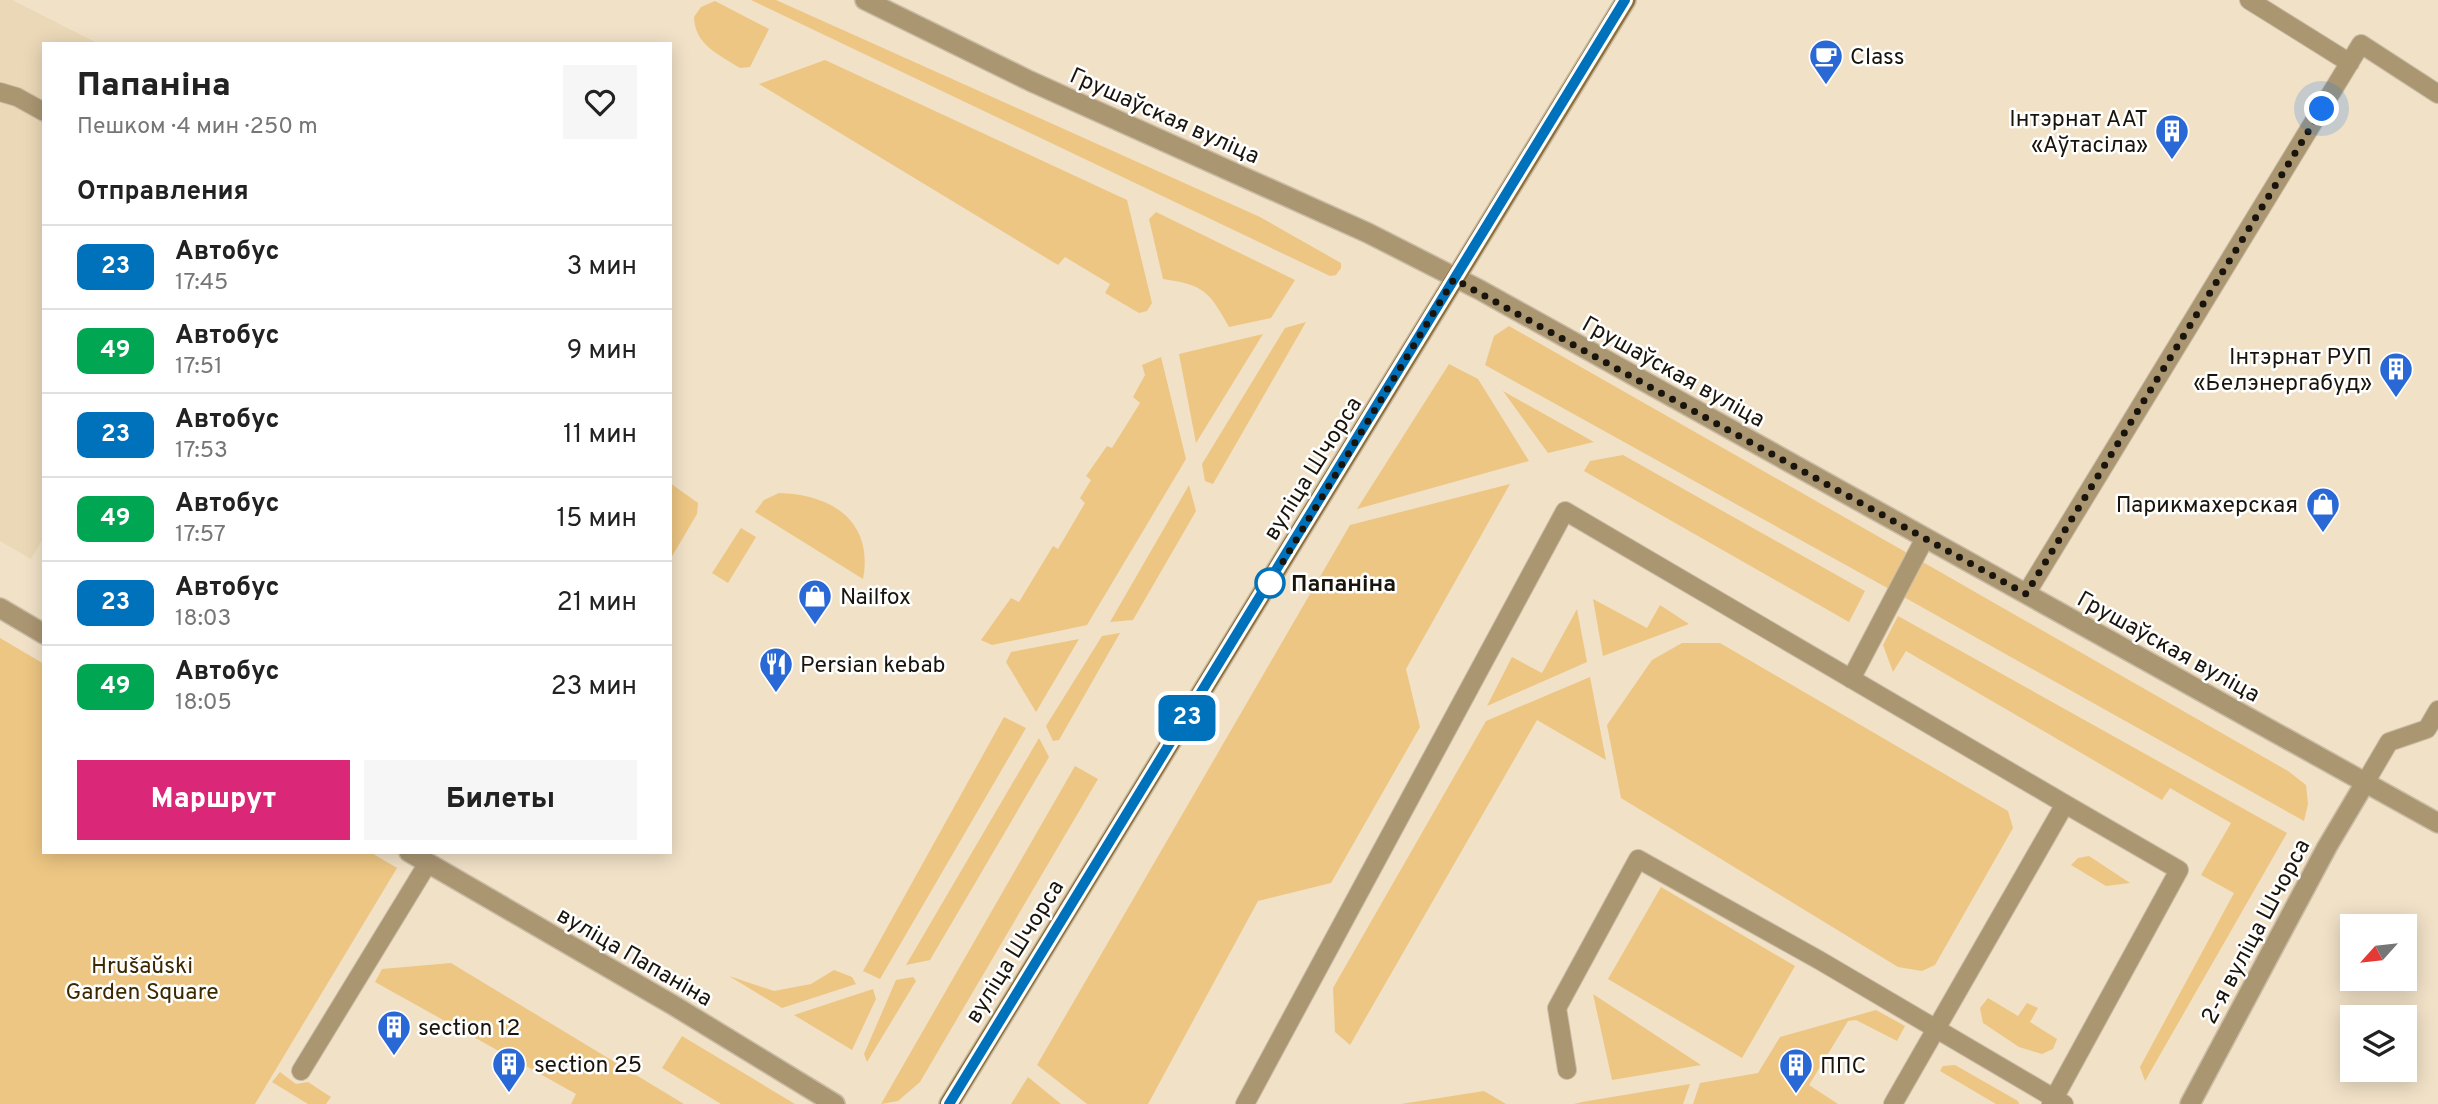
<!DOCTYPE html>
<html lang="ru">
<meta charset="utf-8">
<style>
:root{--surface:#fff;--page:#f6f6f6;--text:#222;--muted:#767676;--line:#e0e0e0;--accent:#db2777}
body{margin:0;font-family:Overpass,sans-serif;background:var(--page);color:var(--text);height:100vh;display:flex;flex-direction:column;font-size:26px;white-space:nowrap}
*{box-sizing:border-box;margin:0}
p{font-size:23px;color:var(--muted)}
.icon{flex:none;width:38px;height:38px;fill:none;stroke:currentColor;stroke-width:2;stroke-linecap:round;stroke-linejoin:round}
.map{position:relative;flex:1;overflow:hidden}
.side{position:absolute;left:42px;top:42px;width:630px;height:812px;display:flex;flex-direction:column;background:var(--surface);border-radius:0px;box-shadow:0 4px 18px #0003}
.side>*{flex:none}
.badge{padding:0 14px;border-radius:10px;font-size:24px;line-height:46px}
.needle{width:46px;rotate:243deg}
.buttons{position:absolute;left:2340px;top:914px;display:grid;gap:14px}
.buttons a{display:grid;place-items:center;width:77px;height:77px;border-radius:0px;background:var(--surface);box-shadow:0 4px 18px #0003;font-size:35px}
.you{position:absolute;width:35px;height:35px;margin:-18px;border:5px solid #fff;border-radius:50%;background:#1a73e8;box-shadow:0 0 0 10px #1a73e833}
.map>.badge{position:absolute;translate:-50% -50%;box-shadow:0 0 0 4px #fff}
h2{padding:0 35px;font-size:26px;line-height:63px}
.round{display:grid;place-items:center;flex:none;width:74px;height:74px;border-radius:0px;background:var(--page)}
.overview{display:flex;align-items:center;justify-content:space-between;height:119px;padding:0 35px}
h1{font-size:33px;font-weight:800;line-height:52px}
.action{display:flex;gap:14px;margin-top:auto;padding:14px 35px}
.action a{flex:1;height:80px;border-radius:0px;background:var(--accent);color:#fff;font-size:28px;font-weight:800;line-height:80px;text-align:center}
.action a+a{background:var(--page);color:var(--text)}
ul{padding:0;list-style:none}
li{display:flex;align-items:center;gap:21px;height:84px;padding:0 35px;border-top:2px solid var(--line)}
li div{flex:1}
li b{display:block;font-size:26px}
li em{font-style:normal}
li .badge{min-width:77px;font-weight:700;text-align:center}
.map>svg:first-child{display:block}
.built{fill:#ebd8b7}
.green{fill:#edc683}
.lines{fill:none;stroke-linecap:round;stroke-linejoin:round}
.service-casing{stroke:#cabca5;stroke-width:20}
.minor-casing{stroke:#cabca5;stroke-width:22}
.secondary-casing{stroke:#cabca5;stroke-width:22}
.service{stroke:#ab9672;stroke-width:18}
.minor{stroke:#ab9672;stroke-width:19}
.secondary{stroke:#8f6f36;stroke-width:19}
.line-casing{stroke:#fff;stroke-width:16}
.line{stroke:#0072bc;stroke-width:10}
.walk{stroke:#1a150c;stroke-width:7;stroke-dasharray:0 12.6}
.stop-dot{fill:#fff;stroke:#0072bc;stroke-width:3.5}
.labels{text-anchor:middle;stroke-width:5;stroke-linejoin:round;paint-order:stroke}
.poi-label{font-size:23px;fill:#1a150c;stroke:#fff;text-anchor:start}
.street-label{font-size:23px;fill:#1a150c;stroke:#fff}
.stop-label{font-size:23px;font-weight:bold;fill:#1a150c;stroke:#fff;text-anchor:start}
.park-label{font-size:23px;fill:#3d2900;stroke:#fff}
</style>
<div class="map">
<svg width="2438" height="1104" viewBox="0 0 2438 1104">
<rect width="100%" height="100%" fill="#f1e1c7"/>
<!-- built -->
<path class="built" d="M 0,0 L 12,0 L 99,44 L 44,44 L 44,537 L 31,559 L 0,541 Z"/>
<!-- green -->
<path class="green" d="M 751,0 L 776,0 L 1260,217 L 1341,263 L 1341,268 L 1336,275 L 1330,276 Z
M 715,1 L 769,29 L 750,67 L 740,68 C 718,54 695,45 694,17 L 701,7 Z
M 825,60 L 1127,200 L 1152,303 L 1147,311 L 1139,313 L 1105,293 L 1110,284 L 1065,257 L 1058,265 L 759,84 Z
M 1156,212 L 1295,280 L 1271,318 L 1229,327 C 1209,291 1204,285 1163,279 L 1149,219 Z
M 1306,322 L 1213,484 L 1205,481 L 1202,464 L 1285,328 Z
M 1509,326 L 1909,554 L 1891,590 L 1485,365 L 1494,336 Z
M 1263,334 L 1196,443 L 1179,354 Z
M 1161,357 L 1186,459 L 1087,625 L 992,645 L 981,640 L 1011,598 L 1019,602 L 1053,546 L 1058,549 L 1085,503 L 1080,498 L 1091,480 L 1086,476 L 1107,446 L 1112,448 L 1140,403 L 1133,397 L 1145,375 L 1142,365 Z
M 1449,364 L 1478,379 L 1529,461 L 1357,509 Z
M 1503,391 L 1594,442 L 1548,453 Z
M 1623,455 L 1865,591 L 1849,622 L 1584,471 L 1590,461 Z
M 670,483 L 698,503 L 697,514 L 671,558 Z
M 1510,484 L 1406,669 L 1420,727 L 1331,883 L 1258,901 L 1148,1104 L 1087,1104 L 1037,1065 L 1350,525 Z
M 1189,485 L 1196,511 L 1133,620 L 1110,622 Z
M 779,493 C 831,494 874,521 863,579 L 755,512 L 764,500 Z
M 741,528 L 756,537 L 728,583 L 712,573 Z
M 1921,561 L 2288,771 L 2306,785 L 2308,804 L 2304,821 L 1902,596 Z
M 1593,599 L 1647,628 L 1660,605 L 1689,624 L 1603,656 Z
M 1577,609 L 1587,662 L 1487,706 L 1512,657 L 1542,673 Z
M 1898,616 L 2287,833 L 2145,1081 L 2140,1067 L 2234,893 L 2201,875 L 2231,823 L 2170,788 L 2162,800 L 1906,651 L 1893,672 L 1883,645 Z
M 1120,633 L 1059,740 L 1053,741 L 1046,726 L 1102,636 Z
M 0,638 L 44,664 L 44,852 L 370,852 L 397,868 L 255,1104 L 0,1104 Z
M 1079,639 L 1036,712 L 1006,662 L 1011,652 Z
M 1682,643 L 1720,643 L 2008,811 L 2013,828 L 1935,965 L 1922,971 L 1898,967 L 1621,798 L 1607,725 L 1652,660 Z
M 1590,677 L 1606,760 L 1537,720 L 1350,1045 L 1335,1032 L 1333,988 L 1486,721 Z
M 1004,717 L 1026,728 L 880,979 L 863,971 Z
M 1039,738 L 1049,757 L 930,960 L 906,965 Z
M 1075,766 L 1098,779 L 920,1082 L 898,1101 L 881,1104 Z
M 2089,856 L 2130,883 L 2106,886 L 2071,865 L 2078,858 Z
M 1661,887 L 1795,966 L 1742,1058 L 1608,979 Z
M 451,963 L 684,1104 L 571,1104 L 576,1094 L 375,982 L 382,969 Z
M 834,970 L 852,977 L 856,984 L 782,1008 L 729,976 L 774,991 L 811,984 Z
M 913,977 L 916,981 L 867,1062 L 864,1054 L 896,980 Z
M 873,989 L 876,999 L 852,1050 L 794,1015 Z
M 1593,994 L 1701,1065 L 1612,1080 Z
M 1988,998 L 2018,1016 L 2027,1003 L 2038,1008 L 2030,1022 L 2057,1039 L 2053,1049 L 2042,1054 L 2019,1047 L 1983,1023 L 1980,1008 Z
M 1876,1010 L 1905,1026 L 1897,1041 L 1856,1020 L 1848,1021 L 1809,1085 L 1838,1104 L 1693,1104 L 1700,1083 L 1758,1073 L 1780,1037 Z
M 682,1036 L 795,1104 L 721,1104 L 662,1068 Z
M 1955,1065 L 2018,1101 L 2019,1104 L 1996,1104 L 1940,1071 L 1943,1066 Z
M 280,1072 L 296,1084 L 308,1082 L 331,1097 L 326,1104 L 308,1104 L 272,1082 Z
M 1028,1077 L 1061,1104 L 1011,1104 Z
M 1690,1084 L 1683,1104 L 1574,1104 L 1582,1102 Z
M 1484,1091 L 1506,1104 L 1401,1104 Z"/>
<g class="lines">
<!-- service casing -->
<g class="service-casing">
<path id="service" d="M 2249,0 L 2350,63
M 0,92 L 17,97 L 44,112
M 2026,594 L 2361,44 L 2438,94
M 1851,679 L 1925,538
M 2365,783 L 2389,742 L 2427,729 L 2438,710
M 1567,1070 L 1557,1008 L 1638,859 L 1819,960 L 2064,1104
M 301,1071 L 428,863
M 1245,1104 L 1565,511 L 2065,804 L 1893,1104
M 2051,1104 L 2179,870 L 2065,804"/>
</g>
<!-- minor casing -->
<g class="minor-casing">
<path id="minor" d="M 865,0 L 1030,81 L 1368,233 L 1480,290 L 2438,823
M 0,608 L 44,634
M 409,852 L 673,1005 L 835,1104
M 2190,1104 L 2327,847 L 2365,783"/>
</g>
<!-- secondary casing -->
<g class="secondary-casing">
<path id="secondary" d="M 949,1104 L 1626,0"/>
</g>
<!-- service -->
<use href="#service" class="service"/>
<!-- minor -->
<use href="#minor" class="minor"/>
<!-- secondary -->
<use href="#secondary" class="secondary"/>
</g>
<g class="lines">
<!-- line casing -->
<g class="line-casing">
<path id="line" d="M 949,1104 L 1625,0"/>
</g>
<!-- line -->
<use href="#line" class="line"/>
<!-- walk -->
<path class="walk" d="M 1270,583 L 1454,279 L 2026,594 L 2322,109"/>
</g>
<!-- icons -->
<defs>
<g id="cafe-pin" transform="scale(1.75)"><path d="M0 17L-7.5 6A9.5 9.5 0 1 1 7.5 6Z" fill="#2968d5" stroke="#fff"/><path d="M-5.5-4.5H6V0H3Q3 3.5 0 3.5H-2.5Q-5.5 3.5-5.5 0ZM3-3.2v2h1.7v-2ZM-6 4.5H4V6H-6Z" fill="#fff"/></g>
<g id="building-pin" transform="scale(1.75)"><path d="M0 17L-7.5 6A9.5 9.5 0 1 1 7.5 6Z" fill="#2968d5" stroke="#fff"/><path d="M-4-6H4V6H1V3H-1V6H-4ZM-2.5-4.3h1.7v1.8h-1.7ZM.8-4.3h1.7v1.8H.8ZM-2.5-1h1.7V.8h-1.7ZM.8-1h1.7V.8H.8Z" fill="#fff"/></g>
<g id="shop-pin" transform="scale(1.75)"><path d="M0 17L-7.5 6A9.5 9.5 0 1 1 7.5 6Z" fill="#2968d5" stroke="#fff"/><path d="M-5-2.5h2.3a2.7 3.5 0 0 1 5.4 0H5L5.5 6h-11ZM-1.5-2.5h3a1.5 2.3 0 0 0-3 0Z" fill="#fff"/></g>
<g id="restaurant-pin" transform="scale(1.75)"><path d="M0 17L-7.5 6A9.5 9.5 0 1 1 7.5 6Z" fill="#2968d5" stroke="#fff"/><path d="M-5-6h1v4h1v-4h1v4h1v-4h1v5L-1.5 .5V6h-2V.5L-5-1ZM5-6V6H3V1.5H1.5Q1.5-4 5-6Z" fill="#fff"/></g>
</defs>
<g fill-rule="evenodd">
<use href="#cafe-pin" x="1826" y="56"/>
<use href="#building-pin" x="2172" y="131"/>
<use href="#building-pin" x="2396" y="369"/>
<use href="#shop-pin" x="2323" y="504"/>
<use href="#shop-pin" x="815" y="596"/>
<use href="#restaurant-pin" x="776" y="664"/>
<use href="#building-pin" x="394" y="1027"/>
<use href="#building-pin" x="509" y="1064"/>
<use href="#building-pin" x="1796" y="1065"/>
</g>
<!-- markers -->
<circle class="stop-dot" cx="1270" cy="583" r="14"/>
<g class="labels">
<!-- poi labels -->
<g class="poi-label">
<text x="1850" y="64">Class</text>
<text x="2148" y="126" text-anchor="end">Інтэрнат ААТ<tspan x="2148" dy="26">«Аўтасіла»</tspan></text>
<text x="2372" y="364" text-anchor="end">Інтэрнат РУП<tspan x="2372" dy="26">«Белэнергабуд»</tspan></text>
<text x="2298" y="512" text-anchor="end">Парикмахерская</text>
<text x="840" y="604">Nailfox</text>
<text x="800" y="672">Persian kebab</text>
<text x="418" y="1035">section 12</text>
<text x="534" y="1072">section 25</text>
<text x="1820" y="1073">ППС</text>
</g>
<!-- street labels -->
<g class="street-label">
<text transform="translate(1165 115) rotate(24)" y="8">Грушаўская вуліца</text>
<text transform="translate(1674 371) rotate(29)" y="8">Грушаўская вуліца</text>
<text transform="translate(1312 468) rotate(-58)" y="8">вуліца Шчорса</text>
<text transform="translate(2169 646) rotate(29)" y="8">Грушаўская вуліца</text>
<text transform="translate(2255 931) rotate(-62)" y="8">2-я вуліца Шчорса</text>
<text transform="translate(1014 951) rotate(-58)" y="8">вуліца Шчорса</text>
<text transform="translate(635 956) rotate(30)" y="8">вуліца Папаніна</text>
</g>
<!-- stop labels -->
<g class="stop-label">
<text x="1291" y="591">Папаніна</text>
</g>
<!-- park labels -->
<g class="park-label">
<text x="142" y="973">Hrušaŭski<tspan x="142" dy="26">Garden Square</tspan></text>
</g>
</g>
</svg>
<div class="buttons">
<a><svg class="needle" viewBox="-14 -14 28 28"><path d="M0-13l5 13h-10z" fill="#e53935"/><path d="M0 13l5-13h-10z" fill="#767676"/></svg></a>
<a><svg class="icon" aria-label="layers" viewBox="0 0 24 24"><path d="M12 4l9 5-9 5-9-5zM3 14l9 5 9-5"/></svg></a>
</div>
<div class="you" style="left:2322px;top:109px"></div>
<b class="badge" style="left:1187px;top:718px;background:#0072bc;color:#fff">23</b>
<section class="side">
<div class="overview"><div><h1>Папаніна</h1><p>Пешком · 4 мин · 250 m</p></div><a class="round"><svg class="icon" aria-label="heart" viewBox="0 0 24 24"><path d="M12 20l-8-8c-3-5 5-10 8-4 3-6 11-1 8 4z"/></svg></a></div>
<h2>Отправления</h2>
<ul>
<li><span class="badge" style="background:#0072bc;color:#fff">23</span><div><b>Автобус</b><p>17:45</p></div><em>3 мин</em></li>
<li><span class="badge" style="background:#00a651;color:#fff">49</span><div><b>Автобус</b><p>17:51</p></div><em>9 мин</em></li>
<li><span class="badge" style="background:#0072bc;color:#fff">23</span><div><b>Автобус</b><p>17:53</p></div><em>11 мин</em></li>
<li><span class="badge" style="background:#00a651;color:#fff">49</span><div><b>Автобус</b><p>17:57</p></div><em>15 мин</em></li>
<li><span class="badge" style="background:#0072bc;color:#fff">23</span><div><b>Автобус</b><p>18:03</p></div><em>21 мин</em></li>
<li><span class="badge" style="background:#00a651;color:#fff">49</span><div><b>Автобус</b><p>18:05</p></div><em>23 мин</em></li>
</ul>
<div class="action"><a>Маршрут</a><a>Билеты</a></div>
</section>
</div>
